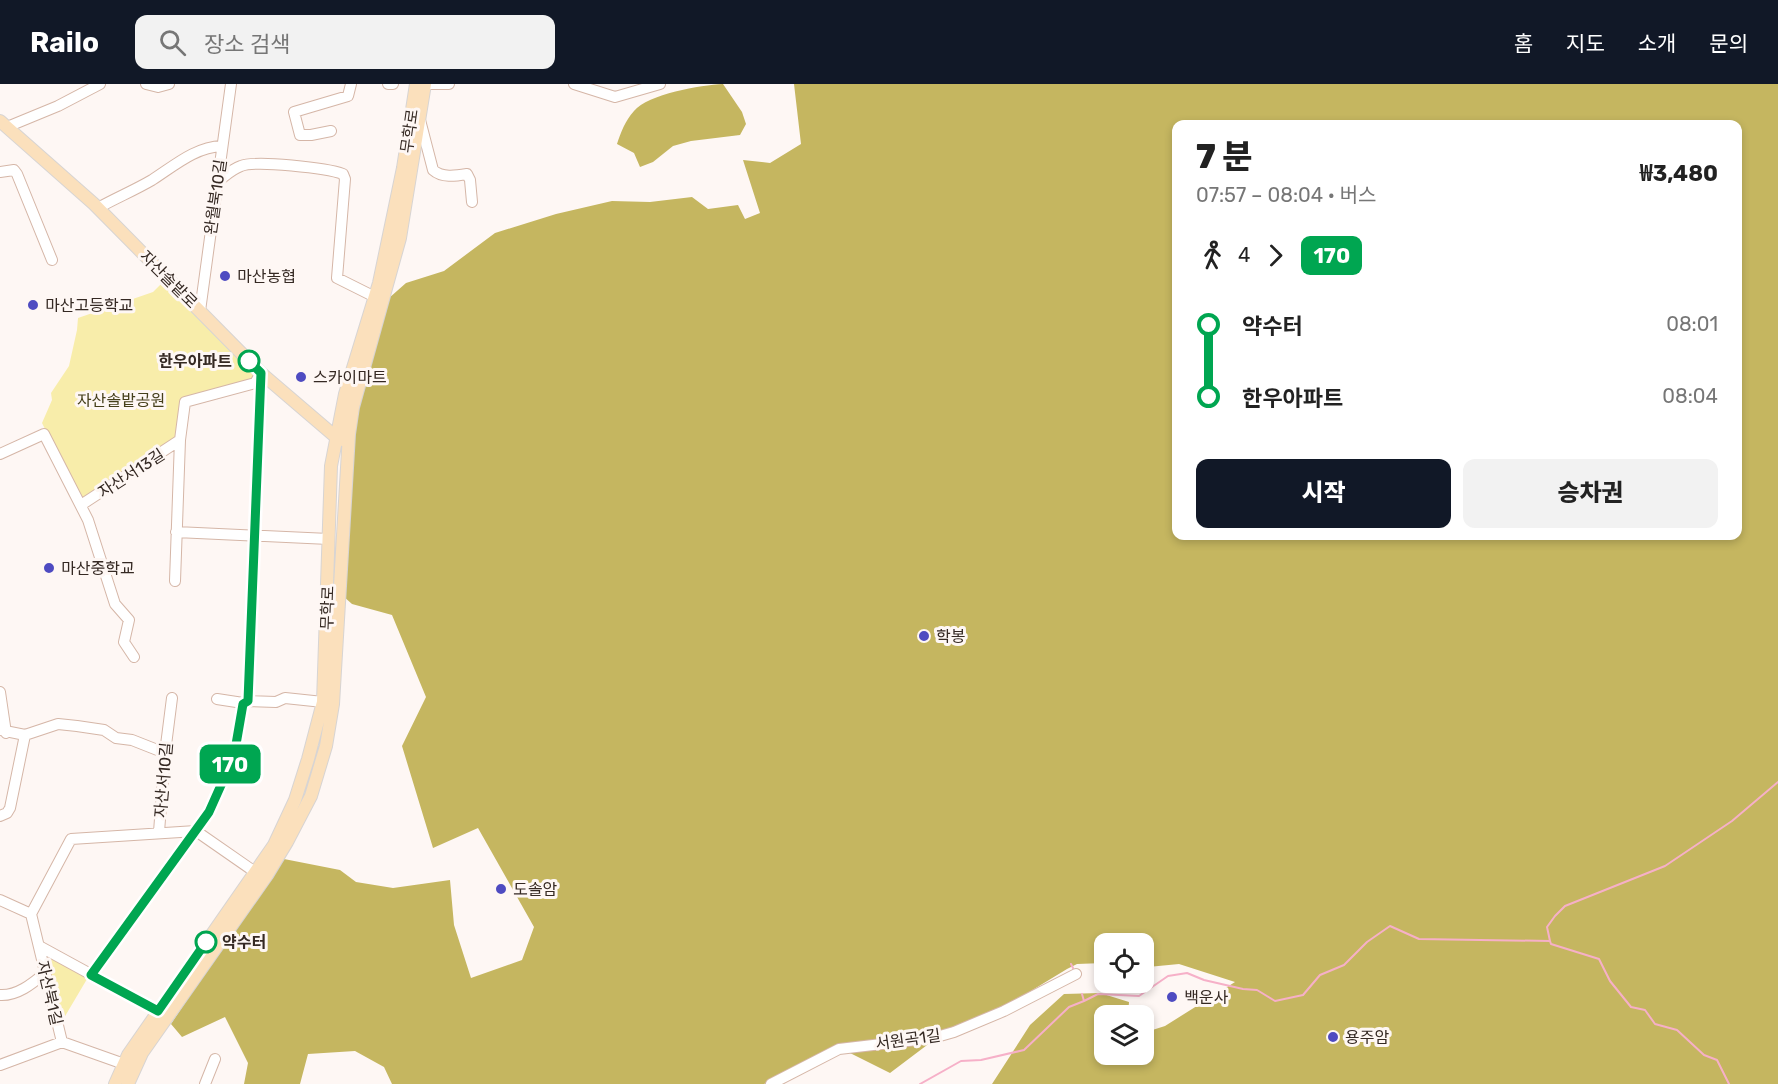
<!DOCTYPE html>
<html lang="ko">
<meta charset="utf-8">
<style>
:root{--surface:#fff;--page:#f2f2f2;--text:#222;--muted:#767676;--accent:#111827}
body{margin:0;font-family:Rubik,"Noto Sans KR",sans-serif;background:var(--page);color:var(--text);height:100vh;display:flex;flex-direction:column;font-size:22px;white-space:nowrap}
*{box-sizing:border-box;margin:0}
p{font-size:20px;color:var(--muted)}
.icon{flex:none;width:33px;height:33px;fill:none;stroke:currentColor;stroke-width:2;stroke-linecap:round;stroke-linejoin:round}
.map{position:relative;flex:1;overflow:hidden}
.side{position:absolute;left:1172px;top:36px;width:570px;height:420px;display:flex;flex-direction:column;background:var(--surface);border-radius:12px;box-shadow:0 3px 9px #0003}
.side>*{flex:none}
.badge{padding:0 12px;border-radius:9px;font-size:21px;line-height:39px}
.tools{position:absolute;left:1094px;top:849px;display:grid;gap:12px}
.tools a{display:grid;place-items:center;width:60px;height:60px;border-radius:12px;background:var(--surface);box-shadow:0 3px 9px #0003;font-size:30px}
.map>.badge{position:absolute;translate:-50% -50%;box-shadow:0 0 0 3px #fff}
.legs{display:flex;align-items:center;gap:9px;height:66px;padding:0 24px;font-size:20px}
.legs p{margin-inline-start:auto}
.head{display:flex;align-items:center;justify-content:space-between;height:102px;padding:0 24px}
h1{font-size:33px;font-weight:800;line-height:45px}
.action{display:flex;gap:12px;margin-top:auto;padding:12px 24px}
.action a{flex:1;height:69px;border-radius:12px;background:var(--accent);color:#fff;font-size:24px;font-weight:800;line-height:69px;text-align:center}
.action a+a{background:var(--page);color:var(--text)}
ul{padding:0 24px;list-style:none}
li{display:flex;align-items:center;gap:21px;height:72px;font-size:22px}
li i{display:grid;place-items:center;width:9px;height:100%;margin:0 8px;background:currentColor}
li i::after{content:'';width:15px;height:15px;margin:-8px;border:4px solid;border-radius:50%;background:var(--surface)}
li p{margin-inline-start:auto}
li:first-child i{background:linear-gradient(#0000 50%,currentColor 0)}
li:last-child i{background:linear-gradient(currentColor 50%,#0000 0)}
header{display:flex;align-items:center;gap:36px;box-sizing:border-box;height:84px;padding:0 30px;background:var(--accent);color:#fff}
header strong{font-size:28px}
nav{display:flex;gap:33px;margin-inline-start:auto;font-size:21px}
.search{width:420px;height:54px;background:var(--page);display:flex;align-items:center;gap:15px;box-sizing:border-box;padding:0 21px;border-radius:12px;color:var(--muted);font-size:22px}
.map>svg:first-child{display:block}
.green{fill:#f8edaa}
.forest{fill:#c5b660;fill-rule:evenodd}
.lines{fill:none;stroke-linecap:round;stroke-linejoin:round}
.stream{stroke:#f6b0c8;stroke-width:2}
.minor-casing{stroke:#d5b6a7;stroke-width:12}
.major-casing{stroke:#d7d4d3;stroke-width:14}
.minor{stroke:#fff;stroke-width:10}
.major{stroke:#fbe0bc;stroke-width:12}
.line-1-casing{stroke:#fff;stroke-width:14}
.line-1{stroke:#00a651;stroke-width:9}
.poi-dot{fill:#4e4bc1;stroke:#fef7f4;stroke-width:2}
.stop-1-dot{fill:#fff;stroke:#00a651;stroke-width:3}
.labels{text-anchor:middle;stroke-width:6;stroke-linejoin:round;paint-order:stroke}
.street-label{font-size:16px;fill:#352923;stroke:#fef7f4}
.poi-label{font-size:16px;fill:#352923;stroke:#fef7f4;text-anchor:start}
.stop-label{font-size:16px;font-weight:bold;fill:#352923;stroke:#fef7f4;text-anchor:end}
.park-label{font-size:16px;fill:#453f1a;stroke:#fef7f4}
</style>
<header>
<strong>Railo</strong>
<div class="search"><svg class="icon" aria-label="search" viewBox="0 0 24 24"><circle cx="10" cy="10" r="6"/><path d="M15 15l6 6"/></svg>장소 검색</div>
<nav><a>홈</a><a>지도</a><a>소개</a><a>문의</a></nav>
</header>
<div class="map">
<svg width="1778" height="1000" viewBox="0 0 1778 1000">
<rect width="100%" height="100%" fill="#fef7f4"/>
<!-- green -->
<path class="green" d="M 165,196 L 258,291 L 253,297 L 183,317 L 179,353 L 81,417 L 42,339 L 52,316 L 51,309 L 69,282 L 77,246 L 78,234 L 153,208 Z
M 44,863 L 90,890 L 61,939 Z"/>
<!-- forest -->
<path class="forest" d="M 723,0 L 742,28 L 746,40 L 740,51 L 691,57 L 673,62 L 653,78 L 640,83 L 634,69 L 617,60 C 621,48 625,37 634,27 C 648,10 701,1 723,0 Z
M 794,0 L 1778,0 L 1778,1000 L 992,1000 L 1030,941 L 1064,910 L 1100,909 L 1129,918 L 1128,931 L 1104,932 L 1104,970 L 1143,970 L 1143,949 L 1165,942 L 1235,898 L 1179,880 L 1148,883 L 1147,877 L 1143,878 L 1143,860 L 1104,860 L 1104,879 L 1077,880 L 1067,885 L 1016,916 L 943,949 L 890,989 L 840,964 L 764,1000 L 392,1000 L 384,983 L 355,967 L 308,970 L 300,1000 L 244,1000 L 248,979 L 225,933 L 182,953 L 171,940 C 207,884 248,832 284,775 L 340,786 L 356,798 L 393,804 L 450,796 L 454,841 L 471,894 L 522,876 L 534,843 L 478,744 L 433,764 L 402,662 L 426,613 L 392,531 L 352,520 L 343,512 L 345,383 L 380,222 L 406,199 L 444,187 L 495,149 L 556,130 L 612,117 L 650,118 L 692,113 L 708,125 L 738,121 L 745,135 L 760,129 L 743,76 L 770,79 L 801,60 ZM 1176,40 L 1737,40 L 1737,452 L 1176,452 Z"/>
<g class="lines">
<!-- stream -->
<path class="stream" d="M 1550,857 L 1551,860 L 1599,875 L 1610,897 L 1631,923 L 1645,926 L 1655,940 L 1677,946 L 1704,971 L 1717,976 L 1729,1000
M 1071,880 L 1073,884
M 1084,917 L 1098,910 L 1139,912 L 1168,892 L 1187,889 L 1204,896 L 1243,905 L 1257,906 L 1275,917 L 1303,911 L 1320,891 L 1344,881 L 1367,858 L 1390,842 L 1419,855 L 1550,857 L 1547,843 L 1555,832 L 1565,822 L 1665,782 L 1732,737 L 1778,698
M 920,1000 L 961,977 L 981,976 L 1024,966 L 1069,923 L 1084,917 L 1082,910"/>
<!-- minor casing -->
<g class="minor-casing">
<path id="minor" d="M 146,0 L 158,3 L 169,0
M 388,0 L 393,0
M 417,0 L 449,0
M 574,0 L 615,13 L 660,0
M 420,36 L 433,86 C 442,94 455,92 467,90 L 470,96 L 472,118
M 7,43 L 58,22 L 100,0
M 331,47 L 311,51 L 300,51 L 294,28 L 348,12 L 351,0
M 0,88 L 14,86 L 17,90 L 52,176
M 217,98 C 225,92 232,85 241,82 C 256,76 327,84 343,90 L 345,95 L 337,194 L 375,213
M 98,124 C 116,114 135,106 152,96 C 174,82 195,63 222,62
M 200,227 L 231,0
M 0,370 L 44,350 L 88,436 L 115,520 L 129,536 L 124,558 L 134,573
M 81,421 L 180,356
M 176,448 L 329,455
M 175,497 L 180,356 L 185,318 L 255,299 L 261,289
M 0,608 L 6,649
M 217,615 L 243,619
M 248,617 L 276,618 L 285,614 L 323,618
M 0,646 L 25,651 L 58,640 L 77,642 L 104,646 L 116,654 L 132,656 L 165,669
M 0,732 L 7,729 L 10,724 L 25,651
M 159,748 L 165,669 L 172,614
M 0,816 L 31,830 L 62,958 L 124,980
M 31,830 L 71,755 L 196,747 L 255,788
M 39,862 L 158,927
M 91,891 L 209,728 L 234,672 L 243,619 L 248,617 L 261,289
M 0,911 C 17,912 32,900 45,889
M 0,981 L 62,958
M 205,1000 L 215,975
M 771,1000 L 839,965 L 933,954 L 954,948 L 1004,927 L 1076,890"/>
</g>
<!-- major casing -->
<g class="major-casing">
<path id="major" d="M 0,37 L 94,120 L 261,289 L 337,354 L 343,356
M 115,1000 L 128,971 L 274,761 L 295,716 L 308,675 L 323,618 L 331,382 L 345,310 L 379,199 L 403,84 L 416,0
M 128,1000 L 142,969 L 267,791 L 287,758 L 311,712 L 326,662 L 333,620 L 349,350 L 353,323 L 400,154 L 425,0"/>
</g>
<!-- minor -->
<use href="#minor" class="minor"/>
<!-- major -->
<use href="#major" class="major"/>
</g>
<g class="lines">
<!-- line-1 casing -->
<g class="line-1-casing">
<path id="line-1" d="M 206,858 L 158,927 L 91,891 L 209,728 L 234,672 L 243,620 L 248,617 L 261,289 L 249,277"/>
</g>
<!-- line-1 -->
<use href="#line-1" class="line-1"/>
</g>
<!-- markers -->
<g class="poi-dot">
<circle cx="225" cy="192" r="6"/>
<circle cx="33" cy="221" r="6"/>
<circle cx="301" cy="293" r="6"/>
<circle cx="49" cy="484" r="6"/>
<circle cx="924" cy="552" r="6"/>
<circle cx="501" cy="805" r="6"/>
<circle cx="1172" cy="913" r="6"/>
<circle cx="1333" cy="953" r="6"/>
</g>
<g class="stop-1-dot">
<circle cx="249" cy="277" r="10"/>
<circle cx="206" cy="858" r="10"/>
</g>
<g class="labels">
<!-- street labels -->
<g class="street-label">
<text transform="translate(409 47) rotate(-82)" y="6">무학로</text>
<text transform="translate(215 113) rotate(-82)" y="6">완월북10길</text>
<text transform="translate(169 195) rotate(45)" y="6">자산솔밭로</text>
<text transform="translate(131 389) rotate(-33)" y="6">자산서13길</text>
<text transform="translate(327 524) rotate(-88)" y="6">무학로</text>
<text transform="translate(163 696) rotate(-85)" y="6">자산서10길</text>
<text transform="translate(50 909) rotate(77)" y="6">자산북1길</text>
<text transform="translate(908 955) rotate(-8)" y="6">서원곡1길</text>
</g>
<!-- poi labels -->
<g class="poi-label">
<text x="237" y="198">마산농협</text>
<text x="45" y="227">마산고등학교</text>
<text x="313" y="299">스카이마트</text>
<text x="61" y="490">마산중학교</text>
<text x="936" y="558">학봉</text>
<text x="513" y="811">도솔암</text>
<text x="1184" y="919">백운사</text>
<text x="1345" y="959">용주암</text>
</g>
<!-- stop labels -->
<g class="stop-label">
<text x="232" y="283">한우아파트</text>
<text x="222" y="864" text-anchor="start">약수터</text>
</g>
<!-- park labels -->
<g class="park-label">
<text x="121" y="322">자산솔밭공원</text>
</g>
</g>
</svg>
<div class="tools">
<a><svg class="icon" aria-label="locate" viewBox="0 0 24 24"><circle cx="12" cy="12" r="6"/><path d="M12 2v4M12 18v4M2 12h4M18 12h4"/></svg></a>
<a><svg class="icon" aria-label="layers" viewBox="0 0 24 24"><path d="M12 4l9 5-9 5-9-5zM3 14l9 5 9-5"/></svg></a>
</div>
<b class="badge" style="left:230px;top:680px;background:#00a651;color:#fff">170</b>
<section class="side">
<div class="head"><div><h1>7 분</h1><p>07:57 – 08:04 · 버스</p></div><b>₩3,480</b></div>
<div class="legs"><svg class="icon" aria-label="walk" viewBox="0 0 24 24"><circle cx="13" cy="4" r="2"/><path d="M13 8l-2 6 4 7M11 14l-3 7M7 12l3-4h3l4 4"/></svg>4<svg class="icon" aria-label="forward" viewBox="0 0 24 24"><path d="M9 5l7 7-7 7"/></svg><b class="badge" style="background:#00a651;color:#fff">170</b></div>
<ul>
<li><i style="color:#00a651"></i><b>약수터</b><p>08:01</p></li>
<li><i style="color:#00a651"></i><b>한우아파트</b><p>08:04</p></li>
</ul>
<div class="action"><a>시작</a><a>승차권</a></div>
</section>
</div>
